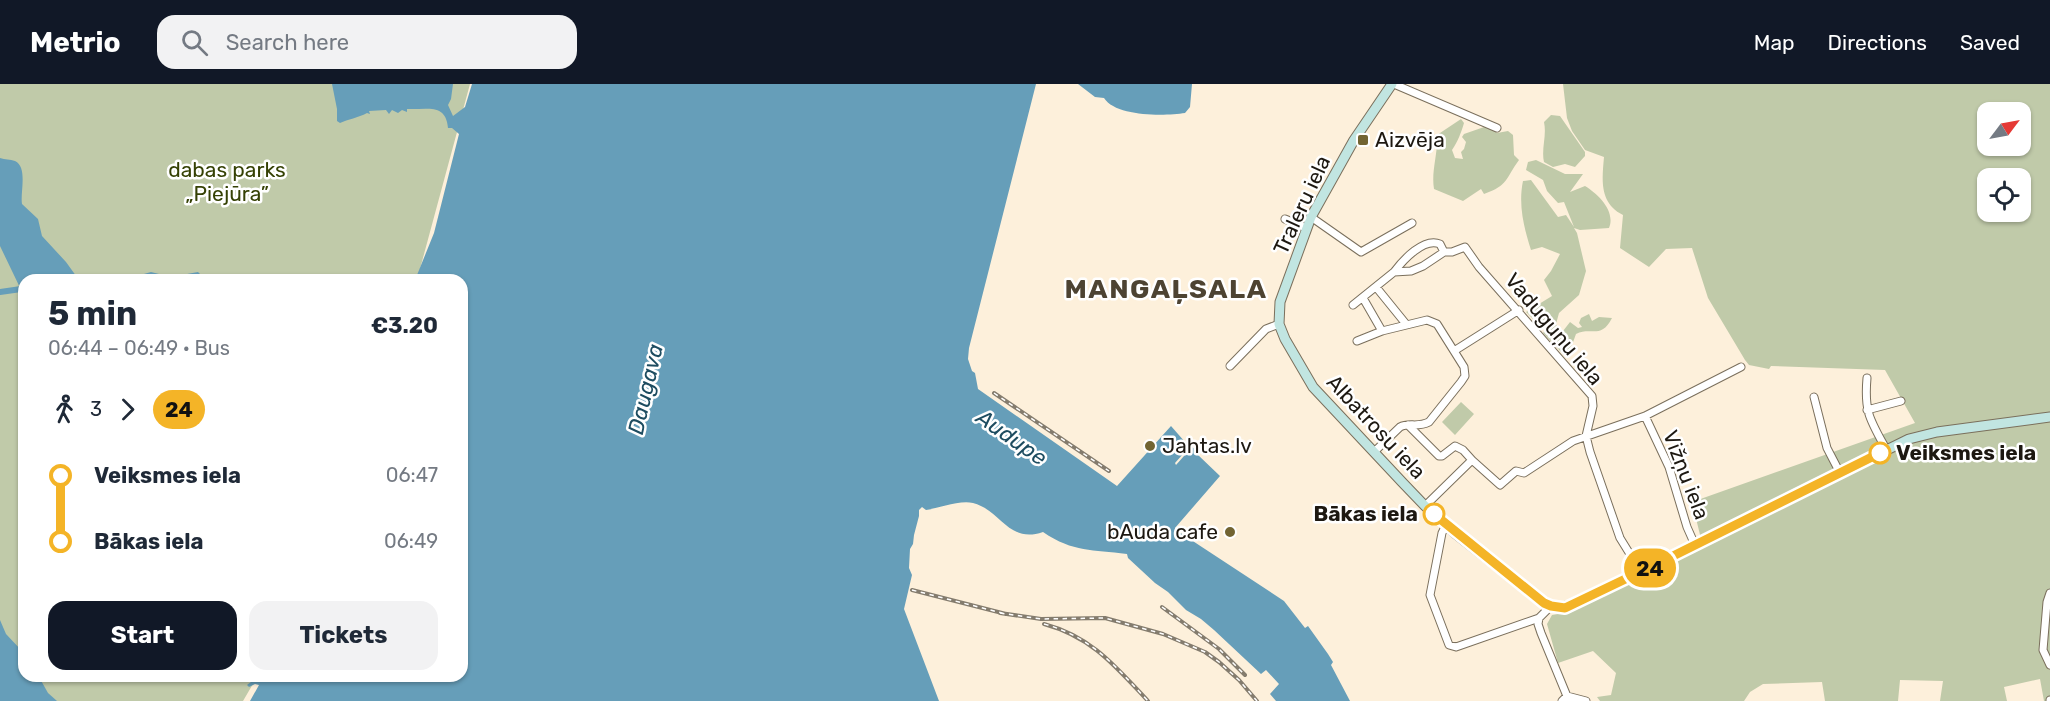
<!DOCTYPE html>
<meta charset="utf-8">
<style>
:root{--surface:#fff;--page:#f2f2f3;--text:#1f2937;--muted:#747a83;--accent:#111827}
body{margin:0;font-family:Rubik,sans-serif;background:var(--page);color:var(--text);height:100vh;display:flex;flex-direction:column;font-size:22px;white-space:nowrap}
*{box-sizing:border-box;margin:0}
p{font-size:20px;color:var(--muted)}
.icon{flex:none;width:33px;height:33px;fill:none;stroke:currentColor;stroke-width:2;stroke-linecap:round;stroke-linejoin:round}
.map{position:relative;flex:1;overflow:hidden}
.drawer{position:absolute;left:18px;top:190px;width:450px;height:408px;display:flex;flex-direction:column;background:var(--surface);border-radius:18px;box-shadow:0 2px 4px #0004}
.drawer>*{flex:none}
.badge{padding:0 12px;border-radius:20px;font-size:21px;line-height:39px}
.needle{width:39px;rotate:58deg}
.buttons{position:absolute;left:1977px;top:18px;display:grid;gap:12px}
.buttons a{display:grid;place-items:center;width:54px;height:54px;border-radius:12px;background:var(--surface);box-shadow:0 2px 4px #0004;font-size:30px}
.map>.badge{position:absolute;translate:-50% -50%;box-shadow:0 0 0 3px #fff}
.legs{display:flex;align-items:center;gap:9px;height:66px;padding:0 30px;font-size:20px}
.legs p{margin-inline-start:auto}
.summary{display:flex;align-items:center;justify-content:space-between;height:102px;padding:0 30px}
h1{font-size:33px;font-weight:700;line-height:45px}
.primary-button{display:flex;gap:12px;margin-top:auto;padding:12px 30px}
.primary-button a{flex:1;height:69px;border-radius:18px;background:var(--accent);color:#fff;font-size:24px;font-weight:700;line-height:69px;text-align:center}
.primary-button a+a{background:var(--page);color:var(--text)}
ul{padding:0 30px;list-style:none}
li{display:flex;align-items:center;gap:21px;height:66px;font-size:22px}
li i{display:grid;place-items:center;width:9px;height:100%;margin:0 8px;background:currentColor}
li i::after{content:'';width:15px;height:15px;margin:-8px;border:4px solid;border-radius:50%;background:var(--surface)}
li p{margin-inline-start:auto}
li:first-child i{background:linear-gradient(#0000 50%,currentColor 0)}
li:last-child i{background:linear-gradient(currentColor 50%,#0000 0)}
header{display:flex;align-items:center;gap:36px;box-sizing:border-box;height:84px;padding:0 30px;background:var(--accent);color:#fff}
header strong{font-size:28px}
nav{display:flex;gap:33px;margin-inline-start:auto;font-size:21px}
.search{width:420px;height:54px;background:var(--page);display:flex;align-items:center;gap:15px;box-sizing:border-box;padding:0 21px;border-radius:18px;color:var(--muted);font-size:22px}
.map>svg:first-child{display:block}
.green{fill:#c0caa9;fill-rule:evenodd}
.water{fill:#669eb9}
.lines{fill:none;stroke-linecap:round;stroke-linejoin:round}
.canal{stroke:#669eb9;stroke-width:6}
.street-casing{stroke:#7a6f5c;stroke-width:9}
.secondary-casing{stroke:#7a6f5c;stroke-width:11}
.street{stroke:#fff;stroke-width:7}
.secondary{stroke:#c1e5e1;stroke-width:9}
.rail-casing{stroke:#847c6e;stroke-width:4}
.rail{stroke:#fff;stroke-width:1.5;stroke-dasharray:4.5;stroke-linecap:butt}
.line-1-casing{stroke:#fff;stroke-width:14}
.line-1{stroke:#f4b427;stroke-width:9}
.poi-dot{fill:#726432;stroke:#fff;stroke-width:2}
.stop-1-dot{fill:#fff;stroke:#f4b427;stroke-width:3}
.labels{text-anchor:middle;stroke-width:5;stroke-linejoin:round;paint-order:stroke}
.poi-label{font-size:21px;fill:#1d1811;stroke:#fff;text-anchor:start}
.park-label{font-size:21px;fill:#354104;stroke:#fff}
.street-label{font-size:21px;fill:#1d1811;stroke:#fff}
.stop-label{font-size:21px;font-weight:bold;fill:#1d1811;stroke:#fff;text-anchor:start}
.water-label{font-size:22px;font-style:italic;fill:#1d4c60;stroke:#fff}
.district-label{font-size:27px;font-weight:bold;letter-spacing:1.5px;fill:#4d4332;stroke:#fff}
</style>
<header>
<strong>Metrio</strong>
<div class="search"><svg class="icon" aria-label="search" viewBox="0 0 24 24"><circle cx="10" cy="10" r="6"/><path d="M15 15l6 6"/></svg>Search here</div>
<nav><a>Map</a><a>Directions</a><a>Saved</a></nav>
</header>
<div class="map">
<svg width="2050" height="617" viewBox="0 0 2050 617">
<rect width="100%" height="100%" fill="#fdf0db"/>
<!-- green -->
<path class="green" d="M 0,0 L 470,0 L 417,196 L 24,196 L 24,581 L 0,550 Z
M 1563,0 L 2050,0 L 2050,617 L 2044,617 L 2040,595 L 2004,603 L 2007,617 L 1940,617 L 1943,597 L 1900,596 L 1898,617 L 1825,617 L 1822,598 L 1763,600 L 1750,608 L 1744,617 L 1600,617 L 1597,613 L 1611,611 L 1616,589 L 1593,567 L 1558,579 L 1547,540 L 1552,531 L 1570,528 L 1703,463 L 1692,418 L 1915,339 L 1885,286 L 1771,282 L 1769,285 L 1749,281 L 1745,276 L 1708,214 L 1692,164 L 1666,165 L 1649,183 L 1620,164 L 1623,131 C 1599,119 1602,96 1604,73 L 1585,66 L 1572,47 L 1567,34 ZM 1988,28 L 2020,28 L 2020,62 L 1988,62 ZM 1988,94 L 2020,94 L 2020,128 L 1988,128 Z
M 1551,31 L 1560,32 L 1585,68 L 1585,72 L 1575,83 L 1565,80 L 1553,83 L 1544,78 C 1541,65 1547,52 1544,38 Z
M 1461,35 L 1464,39 C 1461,49 1458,57 1452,66 L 1455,74 L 1463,75 L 1461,68 L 1464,65 L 1466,58 L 1462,53 L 1464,50 L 1487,42 L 1492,44 L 1497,49 L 1508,47 L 1513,51 L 1514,71 L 1519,76 C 1505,95 1509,101 1484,110 L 1481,105 L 1463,117 L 1434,105 C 1431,87 1438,71 1437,51 Z
M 1536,76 L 1565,90 L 1583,90 L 1570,108 L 1585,102 C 1598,110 1616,127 1609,144 L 1580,146 L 1574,144 L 1577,149 L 1586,187 L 1579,211 L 1559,229 L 1556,240 L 1558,245 L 1563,247 L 1570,238 L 1578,244 L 1582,243 L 1579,239 L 1581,234 L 1589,230 L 1592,237 L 1599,233 L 1612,234 C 1601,256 1591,242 1576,250 L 1572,261 L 1564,271 L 1543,249 L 1546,245 L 1541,234 L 1534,236 L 1526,228 L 1552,212 L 1544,196 L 1551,187 L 1560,170 L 1542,163 L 1531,166 C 1524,144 1518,121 1523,97 L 1531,96 L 1558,133 L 1566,131 L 1574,143 L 1564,118 L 1558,119 L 1547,107 L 1543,96 L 1526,86 L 1528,78 Z
M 1461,318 L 1474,330 L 1455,351 L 1442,338 Z
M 33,593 L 257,593 L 243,617 L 52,617 Z"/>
<!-- water -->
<path class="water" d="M 332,0 L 453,0 L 451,15 L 448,21 L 453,32 L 465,23 L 472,0 L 1036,0 L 969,264 L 968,275 L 972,287 L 975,289 L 978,305 L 1117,402 L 1171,342 L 1185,358 L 1182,361 L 1183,364 L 1187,359 L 1191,361 L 1175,379 L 1176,381 L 1192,363 L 1198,367 L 1197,370 L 1220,392 L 1175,444 L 1176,446 L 1284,517 L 1305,544 L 1308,542 L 1328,570 L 1333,578 L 1331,581 L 1350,617 L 1276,617 L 1270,610 L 1279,600 L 1266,586 L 1261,590 L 1214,546 L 1201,535 L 1186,526 L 1168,508 L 1155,499 L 1128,474 L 1127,470 C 1092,465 1074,469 1043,448 C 1008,460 1001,426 973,419 C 959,416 940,424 926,426 L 922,423 L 919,426 L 919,432 L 914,451 L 913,460 L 910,465 L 909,484 L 912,491 L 904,525 L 939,617 L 250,617 L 259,601 L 255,600 L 249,603 L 247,601 L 255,595 L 262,597 L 265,593 L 462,592 L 462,196 L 415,196 L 434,149 L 459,50 L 452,44 L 448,44 C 446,19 427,26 407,25 L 407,28 L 402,26 L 398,29 L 392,26 L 389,30 L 386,26 L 369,27 L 370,30 L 367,29 C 358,34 348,35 340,39 L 337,37 L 337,25 Z
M 1078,0 L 1192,0 L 1190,23 L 1185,29 C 1165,32 1116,33 1104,14 L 1095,13 Z
M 0,74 C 5,76 10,75 15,77 C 28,83 20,109 22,120 L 38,135 L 42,152 L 66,178 L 79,196 L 24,196 L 24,212 L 0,162 Z
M 151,188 L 171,193 L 198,188 L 206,196 L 137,196 L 144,190 Z
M 0,536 L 6,550 L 22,567 L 24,592 L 39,593 L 48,609 L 57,617 L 0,617 Z"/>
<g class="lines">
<!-- canal -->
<path class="canal" d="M 0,208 L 21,205"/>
<!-- street casing -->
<g class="street-casing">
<path id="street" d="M 1394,0 L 1497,44
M 1311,133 L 1361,168 L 1412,139
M 1285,135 L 1306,144
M 1394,188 C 1403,176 1424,153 1440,160 L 1444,168
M 1376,203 L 1406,240
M 1363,214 L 1382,247
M 1353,221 L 1394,188 L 1411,187 L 1423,182 L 1444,168 L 1452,168 L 1465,163 L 1479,183 L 1592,312 L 1593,322 L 1586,352 L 1590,368 L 1620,454 L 1641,488
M 1357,257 L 1382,247 L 1427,236 L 1437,240 L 1464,283 L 1465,292 L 1461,298 L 1429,338 C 1417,344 1409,338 1400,343 L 1374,368
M 1454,267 L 1519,226
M 1230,282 L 1266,245 L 1279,240
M 1867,294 C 1864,328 1870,336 1886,365
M 1814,313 L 1827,364 L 1840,389
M 1867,326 L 1901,317
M 1645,332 L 1669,383 L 1687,443 L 1695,461
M 1408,341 L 1439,372 L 1442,372 L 1455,362 L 1463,366 L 1472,376
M 1425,422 L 1472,376 L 1500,401 L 1516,387 L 1524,389 L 1573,357 L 1645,332 L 1741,283
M 1446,441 L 1442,449 L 1430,511 L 1449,561 L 1456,563 L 1539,534 L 1551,522
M 2050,509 L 2047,518 L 2043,566 L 2050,581
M 1539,534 L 1538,540 L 1541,549 L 1569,617
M 1562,617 L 1567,612 L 1586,617
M 2050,617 L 2050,616"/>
</g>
<!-- secondary casing -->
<g class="secondary-casing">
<path id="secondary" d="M 1392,0 L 1354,56 L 1311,133 L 1280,218 L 1279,240 L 1285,255 L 1313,303 L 1402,398 L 1425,422 L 1456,450 L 1544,519 L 1558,524 L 1572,521 L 1909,355 L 1937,348 L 2050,333"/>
</g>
<!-- street -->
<use href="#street" class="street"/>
<!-- secondary -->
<use href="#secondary" class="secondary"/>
<!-- rail casing -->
<g class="rail-casing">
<path id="rail" d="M 994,309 L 1109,387
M 912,506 L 1006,530
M 1162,523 L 1219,565 L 1245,591
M 1000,529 L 1041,535 L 1105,534 L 1163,550 L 1205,568 L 1219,578 L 1239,596 L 1257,617
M 1044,540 C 1092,553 1115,582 1148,617"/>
</g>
<!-- rail -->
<use href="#rail" class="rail"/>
</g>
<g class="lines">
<!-- line-1 casing -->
<g class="line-1-casing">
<path id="line-1" d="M 1434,430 L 1544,519 L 1551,522 L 1565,524 L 1665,476 L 1880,369"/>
</g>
<!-- line-1 -->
<use href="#line-1" class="line-1"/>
</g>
<!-- markers -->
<g class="poi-dot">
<rect x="1357" y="50" width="12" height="12" rx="3"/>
<circle cx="1150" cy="362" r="6"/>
<circle cx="1230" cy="448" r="6"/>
</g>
<g class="stop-1-dot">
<circle cx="1880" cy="369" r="10"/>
<circle cx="1434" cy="430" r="10"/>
</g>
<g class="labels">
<!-- poi labels -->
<g class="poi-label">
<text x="1375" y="63">Aizvēja</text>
<text x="1162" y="369">Jahtas.lv</text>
<text x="1218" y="455" text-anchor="end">bAuda cafe</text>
</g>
<!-- park labels -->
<g class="park-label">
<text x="227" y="93">dabas parks<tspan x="227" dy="24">„Piejūra”</tspan></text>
</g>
<!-- street labels -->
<g class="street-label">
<text transform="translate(1302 121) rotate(-65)" y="7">Traleru iela</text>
<text transform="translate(1554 245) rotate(50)" y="7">Vaduguņu iela</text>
<text transform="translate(1376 343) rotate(47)" y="7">Albatrosu iela</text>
<text transform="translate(1686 391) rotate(69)" y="7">Vižņu iela</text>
</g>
<!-- stop labels -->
<g class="stop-label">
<text x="1896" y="376">Veiksmes iela</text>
<text x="1418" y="437" text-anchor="end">Bākas iela</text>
</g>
<!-- water labels -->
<g class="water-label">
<text transform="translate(645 305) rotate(-77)" y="8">Daugava</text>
<text transform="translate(1012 353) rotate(35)" y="8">Audupe</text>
</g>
<!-- district labels -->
<g class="district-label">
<text x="1166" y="214">MANGAĻSALA</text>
</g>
</g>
</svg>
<div class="buttons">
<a><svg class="needle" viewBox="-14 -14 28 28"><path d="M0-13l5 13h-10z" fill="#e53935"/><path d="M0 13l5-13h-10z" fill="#747a83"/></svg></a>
<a><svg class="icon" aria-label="locate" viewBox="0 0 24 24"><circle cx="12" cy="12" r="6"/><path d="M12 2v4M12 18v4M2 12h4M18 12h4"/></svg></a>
</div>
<b class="badge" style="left:1650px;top:484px;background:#f4b427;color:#111">24</b>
<section class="drawer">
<div class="summary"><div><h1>5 min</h1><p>06:44 – 06:49 · Bus</p></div><b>€3.20</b></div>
<div class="legs"><svg class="icon" aria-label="walk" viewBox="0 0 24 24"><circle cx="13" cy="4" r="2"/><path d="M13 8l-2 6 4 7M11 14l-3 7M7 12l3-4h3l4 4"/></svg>3<svg class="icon" aria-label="forward" viewBox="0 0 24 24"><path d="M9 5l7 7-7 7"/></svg><b class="badge" style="background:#f4b427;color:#111">24</b></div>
<ul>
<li><i style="color:#f4b427"></i><b>Veiksmes iela</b><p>06:47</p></li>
<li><i style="color:#f4b427"></i><b>Bākas iela</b><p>06:49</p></li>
</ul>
<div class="primary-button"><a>Start</a><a>Tickets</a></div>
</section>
</div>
